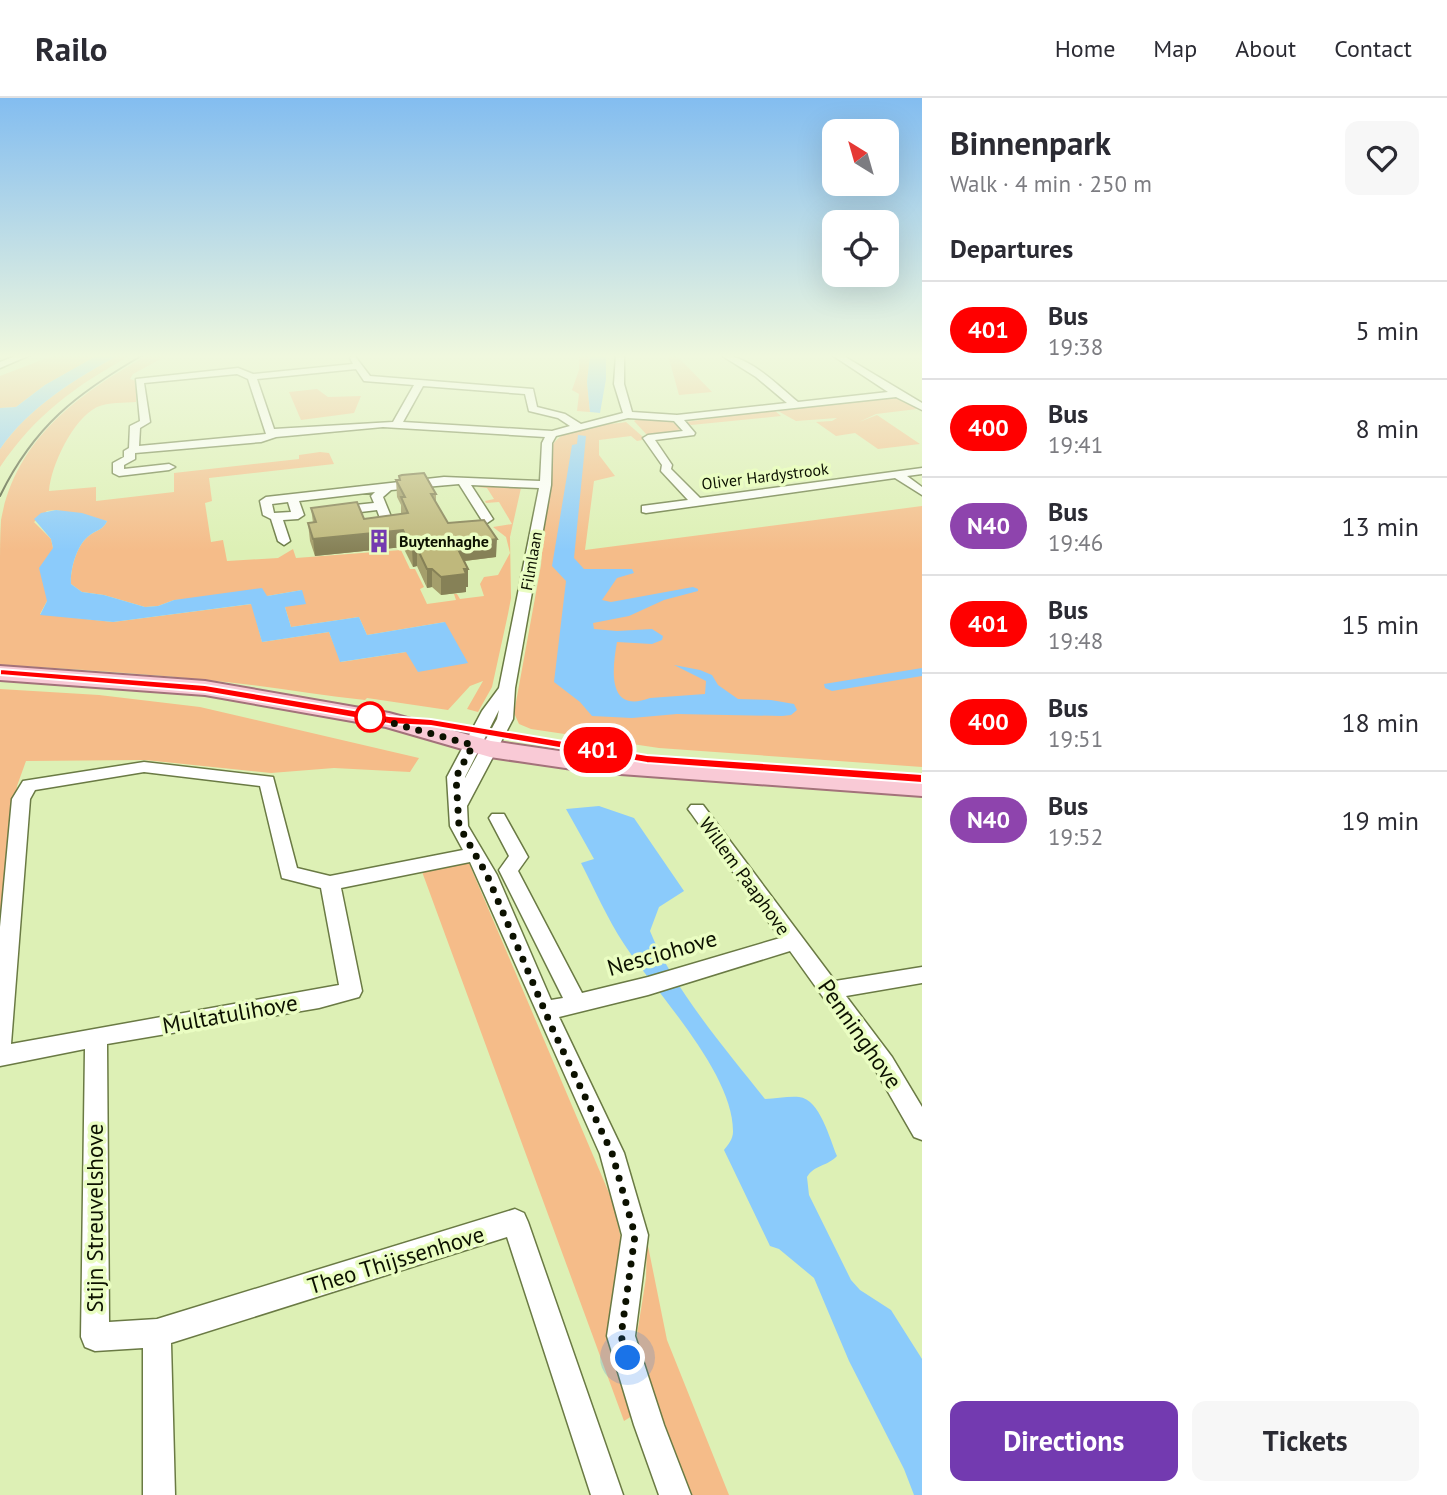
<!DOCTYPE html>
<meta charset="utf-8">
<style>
:root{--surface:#fff;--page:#f7f7f7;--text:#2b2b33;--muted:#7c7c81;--line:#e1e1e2;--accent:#733ab0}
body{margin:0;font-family:"PT Sans",sans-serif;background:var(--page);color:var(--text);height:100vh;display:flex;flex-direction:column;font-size:26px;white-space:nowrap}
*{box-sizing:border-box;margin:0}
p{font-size:23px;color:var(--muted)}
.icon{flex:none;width:38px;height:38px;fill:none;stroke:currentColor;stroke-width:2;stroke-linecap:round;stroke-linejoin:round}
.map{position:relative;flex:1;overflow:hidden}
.details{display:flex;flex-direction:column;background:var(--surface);width:525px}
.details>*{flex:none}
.badge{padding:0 14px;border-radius:23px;font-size:24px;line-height:46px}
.needle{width:46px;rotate:323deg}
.buttons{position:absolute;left:822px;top:21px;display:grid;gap:14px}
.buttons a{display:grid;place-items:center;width:77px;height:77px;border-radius:14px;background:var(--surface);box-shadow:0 7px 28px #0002;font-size:35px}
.you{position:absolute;width:35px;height:35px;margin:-18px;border:5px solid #fff;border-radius:50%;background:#1a73e8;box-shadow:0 0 0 10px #1a73e833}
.map>.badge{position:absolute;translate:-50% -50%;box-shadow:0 0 0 4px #fff}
h2{padding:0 28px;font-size:26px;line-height:63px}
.round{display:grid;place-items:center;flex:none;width:74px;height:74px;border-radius:14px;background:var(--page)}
.head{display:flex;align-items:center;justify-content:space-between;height:119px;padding:0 28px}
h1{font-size:33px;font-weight:800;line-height:52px}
.cta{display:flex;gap:14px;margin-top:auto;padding:14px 28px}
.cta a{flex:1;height:80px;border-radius:14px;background:var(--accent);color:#fff;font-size:28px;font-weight:800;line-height:80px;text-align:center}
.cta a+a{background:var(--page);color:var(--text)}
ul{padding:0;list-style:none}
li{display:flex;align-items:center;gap:21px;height:98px;padding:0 28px;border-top:2px solid var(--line)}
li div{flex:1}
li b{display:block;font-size:26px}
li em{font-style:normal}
li .badge{min-width:77px;font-weight:700;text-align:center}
header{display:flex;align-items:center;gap:42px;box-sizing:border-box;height:98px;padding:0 35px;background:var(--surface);border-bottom:2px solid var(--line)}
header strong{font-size:33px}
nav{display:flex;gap:38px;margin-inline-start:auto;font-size:24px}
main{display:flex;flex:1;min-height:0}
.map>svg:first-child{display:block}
.green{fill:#f5bc89;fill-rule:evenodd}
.water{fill:#8bcbfb}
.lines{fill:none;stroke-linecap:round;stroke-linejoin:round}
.minor-casing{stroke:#6a7a44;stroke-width:3}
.primary-casing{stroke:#a3727a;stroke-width:4}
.minor{fill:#fff;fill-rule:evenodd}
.primary{fill:#f9cad6;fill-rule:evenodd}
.tram{stroke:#4f593a;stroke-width:2}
.wall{fill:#a49e6b}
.shaded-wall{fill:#868157}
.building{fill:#bfb87c;stroke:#868157;stroke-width:2}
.line{fill:#f00;stroke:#fff;stroke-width:2}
.walk{stroke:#0c1100;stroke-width:7;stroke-dasharray:0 12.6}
.stop-dot{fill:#fff;stroke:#f00;stroke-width:3.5}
.labels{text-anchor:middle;stroke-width:7;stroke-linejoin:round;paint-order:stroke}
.far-street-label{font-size:16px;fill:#0c1100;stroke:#eafdc2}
.far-poi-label{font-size:16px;font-weight:bold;fill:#0c1100;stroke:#eafdc2;text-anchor:start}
.street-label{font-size:19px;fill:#0c1100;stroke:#eafdc2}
.near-street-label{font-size:23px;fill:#0c1100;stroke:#eafdc2}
</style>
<header>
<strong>Railo</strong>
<nav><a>Home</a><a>Map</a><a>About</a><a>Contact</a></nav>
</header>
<main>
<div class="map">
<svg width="922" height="1397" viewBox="0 0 922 1397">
<rect width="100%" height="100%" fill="#ddf0b5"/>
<!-- green -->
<path class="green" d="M 55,257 L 98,257 L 45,287 L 16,309 L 0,310 L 0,278 Z
M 119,257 L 132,257 C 76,287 36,316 0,369 L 0,351 C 28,310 76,280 119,257 Z
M 148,257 L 168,257 L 133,276 L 130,281 L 136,283 L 136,304 C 125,305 108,304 97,309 C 73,321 51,367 49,393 L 96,389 L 96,403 L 174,394 L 174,375 L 299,361 L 299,357 L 320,354 L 329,355 L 334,366 L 209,380 L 212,403 L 205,405 L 211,444 L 223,442 L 227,463 L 278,460 L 293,451 L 296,460 L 401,452 L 410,471 L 415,471 L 424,489 L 420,491 L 427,506 L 456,502 L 454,496 L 457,496 L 460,501 L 484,498 L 480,486 L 484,479 L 498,477 L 510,455 L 506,439 L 493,429 L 512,426 L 499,404 L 486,405 L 485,403 L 494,401 L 487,390 L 477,389 L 485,387 L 521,390 L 510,439 L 511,500 L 508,516 L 492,589 L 478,614 L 467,611 L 483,583 L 470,588 L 448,612 L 367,600 L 365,602 C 318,597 273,589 226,584 C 151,576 76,571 0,567 C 0,535 0,503 0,471 C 0,455 0,438 1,422 C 16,340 80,295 148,257 ZM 56,412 L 107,423 C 104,431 97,432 90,437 C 77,446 70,471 71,486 L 82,494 L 104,497 L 145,509 L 158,508 L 174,502 L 267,498 L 302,492 L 285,509 L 291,529 L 359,519 L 367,537 L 445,524 L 406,554 L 341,564 L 329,534 L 262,544 L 252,506 L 113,524 L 40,516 L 47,503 L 53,450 L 51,441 L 34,424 L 47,413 Z
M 579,257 L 590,257 L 587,284 L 590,314 L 577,313 L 579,296 L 572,292 L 579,272 Z
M 668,257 L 676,257 L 712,294 L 679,297 Z
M 317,291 L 328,299 L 361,298 L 354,315 L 301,322 L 289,294 Z
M 891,299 L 902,301 L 917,311 L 876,316 L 859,324 L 877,317 L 920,346 L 878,351 L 855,335 L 836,338 L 816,324 L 798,325 L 832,323 L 837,320 L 796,323 L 778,313 Z
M 774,312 L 781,318 L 691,327 L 686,324 Z
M 639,320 L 669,322 L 681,330 L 677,333 L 647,337 L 634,323 Z
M 626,324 L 643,339 L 642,342 L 637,343 L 631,338 L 599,342 L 599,357 L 615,378 L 594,383 L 585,452 L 922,408 L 922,669 L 659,650 L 531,631 L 519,626 L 514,615 L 541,467 L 551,350 C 562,326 603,328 626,324 Z
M 0,591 L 99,597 L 200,609 L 419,660 L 410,674 L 334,670 L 271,675 L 145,662 L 26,663 L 17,688 L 0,862 Z
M 460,763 L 469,765 L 474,777 L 612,1102 L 624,1153 L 632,1318 L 624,1323 L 421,771 Z
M 647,1143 L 667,1242 L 729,1397 L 692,1397 L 635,1249 L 646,1180 Z"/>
<!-- water -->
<path class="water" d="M 98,257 L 119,257 C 76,280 28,310 0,351 L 0,310 L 16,309 L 45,287 Z
M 590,257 L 606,257 L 606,281 L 600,315 L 590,314 L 587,284 Z
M 578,337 L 586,338 L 574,460 L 584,471 L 632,471 L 634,475 L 617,480 L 602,502 L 611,504 L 693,489 L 698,491 L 698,493 L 664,502 L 629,518 L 593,525 L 594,531 L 617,533 L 652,531 L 663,538 L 662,542 L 652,546 L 617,544 C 612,572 607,616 650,600 L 705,596 L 706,583 L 674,567 L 700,572 L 712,577 L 718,587 L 738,601 L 771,602 L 794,606 L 797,612 L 791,617 L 782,618 L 677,616 L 632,620 L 592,618 L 580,604 L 554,584 L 566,483 L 552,468 L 572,347 L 577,346 Z
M 56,412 L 82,415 L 107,423 C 104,431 97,432 90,437 C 77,446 70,471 71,486 L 82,494 L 104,497 L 145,509 L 158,508 L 174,502 L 262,490 L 267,498 L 302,492 L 306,506 L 285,509 L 291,529 L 359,519 L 367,537 L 445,524 L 468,565 L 418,574 L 406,554 L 340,564 L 329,534 L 262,544 L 251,506 L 113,524 L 40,517 L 47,503 L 39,470 L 53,450 L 51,441 L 34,421 L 41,415 Z
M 922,570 L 922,578 L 832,593 L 825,590 L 824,586 Z
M 599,708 L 634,720 L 684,793 L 659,809 L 650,833 C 672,889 727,953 765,1001 C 776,1001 788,998 799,999 C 820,1001 830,1042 837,1058 C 828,1068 814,1067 807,1079 L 809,1097 L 851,1182 L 860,1192 L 891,1212 L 922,1261 L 922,1397 L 914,1397 L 904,1371 L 849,1263 L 814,1180 L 779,1151 L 770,1148 L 724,1052 C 728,1047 733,1041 733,1034 C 734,975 655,894 624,846 C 607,820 595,792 581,765 L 594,761 L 566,711 Z"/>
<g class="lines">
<!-- minor casing -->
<g class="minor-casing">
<path id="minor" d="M 18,257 L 30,257 L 0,270 L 0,264 Z
M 354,257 L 370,278 L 533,291 L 537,309 L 565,316 L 581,326 L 623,315 L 614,286 L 616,257 L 624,257 L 624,286 L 632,314 L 677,317 L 787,305 L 756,279 L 721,257 C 749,257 777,287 798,304 L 888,294 L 832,257 L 842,257 L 922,305 L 922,312 L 896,299 L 684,322 L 695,335 L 694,337 L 655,342 L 672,367 L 671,371 L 700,400 L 922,370 L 922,376 L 907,378 L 922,389 L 922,397 L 895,380 L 646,415 L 642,414 L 642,408 L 688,402 L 661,373 L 662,367 L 643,340 L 648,337 L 683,333 L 674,323 L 628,320 L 556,338 L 552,345 L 551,387 L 515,590 L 513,621 L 467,708 L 468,728 L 497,777 L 551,902 L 563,900 L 499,772 L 509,758 L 489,720 L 492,716 L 504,716 L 528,759 L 518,773 L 582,895 L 648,879 L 780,840 L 691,715 L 688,711 L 691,707 L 703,707 L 835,883 L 922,869 L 922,885 L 846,898 L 892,959 L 922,1009 L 922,1042 L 914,1039 L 876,973 L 790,853 L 648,897 L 559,919 L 624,1055 L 648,1137 L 635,1238 L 664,1327 L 691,1397 L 659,1397 L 634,1327 L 607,1238 L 622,1137 L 600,1056 L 470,764 L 341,790 L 362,893 L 359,899 L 319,910 L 107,946 L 109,1224 L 157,1221 L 515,1111 L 524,1115 L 528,1124 L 623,1397 L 591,1397 L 507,1139 L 171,1245 L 175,1397 L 143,1397 L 143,1250 L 95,1253 L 85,1249 L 81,1239 L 85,951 L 0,968 L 0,829 L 12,701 L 23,683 L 144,664 L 273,679 L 297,770 L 330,778 L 463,752 L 450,728 L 447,679 L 482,613 L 499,590 L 539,390 L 471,387 L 493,421 L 487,425 L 483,424 L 459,386 L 391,392 L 383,399 L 394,426 L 373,432 L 367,428 L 381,423 L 377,412 L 336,417 L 330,413 L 336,409 L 374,405 L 371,398 L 375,394 L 299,403 L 304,417 L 298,421 L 283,422 L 290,443 L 284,447 L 278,443 L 271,421 L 263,417 L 260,403 L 266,399 L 444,379 L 540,383 L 542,345 L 545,339 L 383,329 L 276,339 L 261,344 L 135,355 L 135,361 L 124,367 L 124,371 L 169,366 L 175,369 L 169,372 L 119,378 L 113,375 L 113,365 L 124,359 L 124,353 L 129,350 L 130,328 L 140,323 L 136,281 L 238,270 L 253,276 L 353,266 L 350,260 ZM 356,271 L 364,283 L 414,287 L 393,324 L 274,331 L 257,281 ZM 237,276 L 248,281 L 266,336 L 139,348 L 140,330 L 150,324 L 144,285 ZM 423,288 L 525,296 L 529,313 L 558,320 L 570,328 L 552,333 L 403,324 ZM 288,404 L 291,414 L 274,415 L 272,406 ZM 499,612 L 497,621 L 465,680 L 465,679 ZM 144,674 L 260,688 L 282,780 L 321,790 L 339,887 L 11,946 L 30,701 L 35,692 Z"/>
</g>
<!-- primary casing -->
<g class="primary-casing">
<path id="primary" d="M 0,568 L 205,583 L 389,615 L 491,643 L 593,658 L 922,680 L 922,698 L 593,674 L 490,659 L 386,629 L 205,597 L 0,582 Z"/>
</g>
<!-- minor -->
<use href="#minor" class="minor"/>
<!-- primary -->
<use href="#primary" class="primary"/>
<!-- tram -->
<path class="tram" d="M 0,398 C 34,328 77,295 143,257"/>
</g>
<!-- wall -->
<path class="wall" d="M 399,378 L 436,396 L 436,404 L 448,425 L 496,459 L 465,463 L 468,489 L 466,489 L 466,494 L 441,497 L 432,489 L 427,490 L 417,468 L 413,469 L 403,449 L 315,458 L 310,443 L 308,425 L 313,425 L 311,410 L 364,421 L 401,416 L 401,407 L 397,399 L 396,382 L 399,382 Z"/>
<!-- shaded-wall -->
<path class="shaded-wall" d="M 403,432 L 403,449 L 315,458 L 313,441 Z
M 497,441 L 496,459 L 456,464 L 456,447 Z
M 417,450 L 417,468 L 413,469 L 412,451 Z
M 427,471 L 432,471 L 432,489 L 427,490 Z
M 464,471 L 468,471 L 468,489 L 466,489 L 466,494 L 441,497 L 441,479 Z"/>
<!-- building -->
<path class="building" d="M 424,375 L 436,396 L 431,396 L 448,425 L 484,422 L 497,441 L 456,447 L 468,471 L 464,471 L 466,476 L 441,479 L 432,471 L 427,471 L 417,450 L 412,451 L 403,432 L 313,441 L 308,425 L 316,424 L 311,410 L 357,404 L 364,421 L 408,415 L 401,399 L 405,399 L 396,382 L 400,382 L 399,378 L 402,377 Z"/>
<!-- sky -->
<linearGradient id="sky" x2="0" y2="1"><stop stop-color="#83bdf0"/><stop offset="0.57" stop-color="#f0f8de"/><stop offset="1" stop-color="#f0f8de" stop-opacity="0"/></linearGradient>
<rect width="922" height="453" fill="url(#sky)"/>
<!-- line -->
<path class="line" d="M 0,571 L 205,587 L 389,618 L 431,621 L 647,657 L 922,676 L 922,685 L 647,665 L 431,628 L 389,626 L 205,594 L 0,577 Z"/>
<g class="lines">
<!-- walk -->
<path class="walk" d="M 370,619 L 473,647 L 456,679 L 459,728 L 487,777 L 553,932 L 612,1055 L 635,1137 L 621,1238 L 628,1260"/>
</g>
<!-- icons -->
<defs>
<g id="building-bare" transform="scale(1.89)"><path d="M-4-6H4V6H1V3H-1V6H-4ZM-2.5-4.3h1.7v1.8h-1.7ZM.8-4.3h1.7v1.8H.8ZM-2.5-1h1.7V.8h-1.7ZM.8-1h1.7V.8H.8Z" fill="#733ab0" stroke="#eafdc2" stroke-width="2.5" paint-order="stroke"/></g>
</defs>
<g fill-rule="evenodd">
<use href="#building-bare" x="379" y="443"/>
</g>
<!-- markers -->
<circle class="stop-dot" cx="370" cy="619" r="14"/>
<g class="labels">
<!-- far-street labels -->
<g class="far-street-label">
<text transform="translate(765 378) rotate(-7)" y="6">Oliver Hardystrook</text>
<text transform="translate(531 463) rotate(-80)" y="6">Filmlaan</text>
</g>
<!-- far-poi labels -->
<g class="far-poi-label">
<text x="399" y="449">Buytenhaghe</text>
</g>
<!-- street labels -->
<g class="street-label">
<text transform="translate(745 778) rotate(54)" y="7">Willem Paaphove</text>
</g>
<!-- near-street labels -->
<g class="near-street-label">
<text transform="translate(662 855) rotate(-16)" y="8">Nesciohove</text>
<text transform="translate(230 916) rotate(-10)" y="8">Multatulihove</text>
<text transform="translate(860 936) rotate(55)" y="8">Penninghove</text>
<text transform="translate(95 1120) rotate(-90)" y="8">Stijn Streuvelshove</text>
<text transform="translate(396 1162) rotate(-17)" y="8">Theo Thijssenhove</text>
</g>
</g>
</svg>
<div class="buttons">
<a><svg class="needle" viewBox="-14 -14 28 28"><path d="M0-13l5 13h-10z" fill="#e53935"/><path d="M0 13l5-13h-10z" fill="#7c7c81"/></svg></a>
<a><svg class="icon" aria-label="locate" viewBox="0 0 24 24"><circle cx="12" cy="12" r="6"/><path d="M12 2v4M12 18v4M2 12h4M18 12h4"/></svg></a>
</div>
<div class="you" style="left:628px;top:1260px"></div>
<b class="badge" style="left:598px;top:652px;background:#f00;color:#fff">401</b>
</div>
<section class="details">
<div class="head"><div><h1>Binnenpark</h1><p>Walk · 4 min · 250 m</p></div><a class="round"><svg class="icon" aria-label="heart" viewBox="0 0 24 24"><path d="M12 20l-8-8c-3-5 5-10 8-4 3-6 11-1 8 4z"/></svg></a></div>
<h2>Departures</h2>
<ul>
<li><span class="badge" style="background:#f00;color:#fff">401</span><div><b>Bus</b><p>19:38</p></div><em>5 min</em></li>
<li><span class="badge" style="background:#f00;color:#fff">400</span><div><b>Bus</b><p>19:41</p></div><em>8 min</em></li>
<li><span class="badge" style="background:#8e44ad;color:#fff">N40</span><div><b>Bus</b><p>19:46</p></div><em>13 min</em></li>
<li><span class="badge" style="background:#f00;color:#fff">401</span><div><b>Bus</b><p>19:48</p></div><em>15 min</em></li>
<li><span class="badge" style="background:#f00;color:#fff">400</span><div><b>Bus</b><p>19:51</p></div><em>18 min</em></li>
<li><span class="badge" style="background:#8e44ad;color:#fff">N40</span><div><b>Bus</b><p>19:52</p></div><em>19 min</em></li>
</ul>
<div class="cta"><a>Directions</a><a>Tickets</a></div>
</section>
</main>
